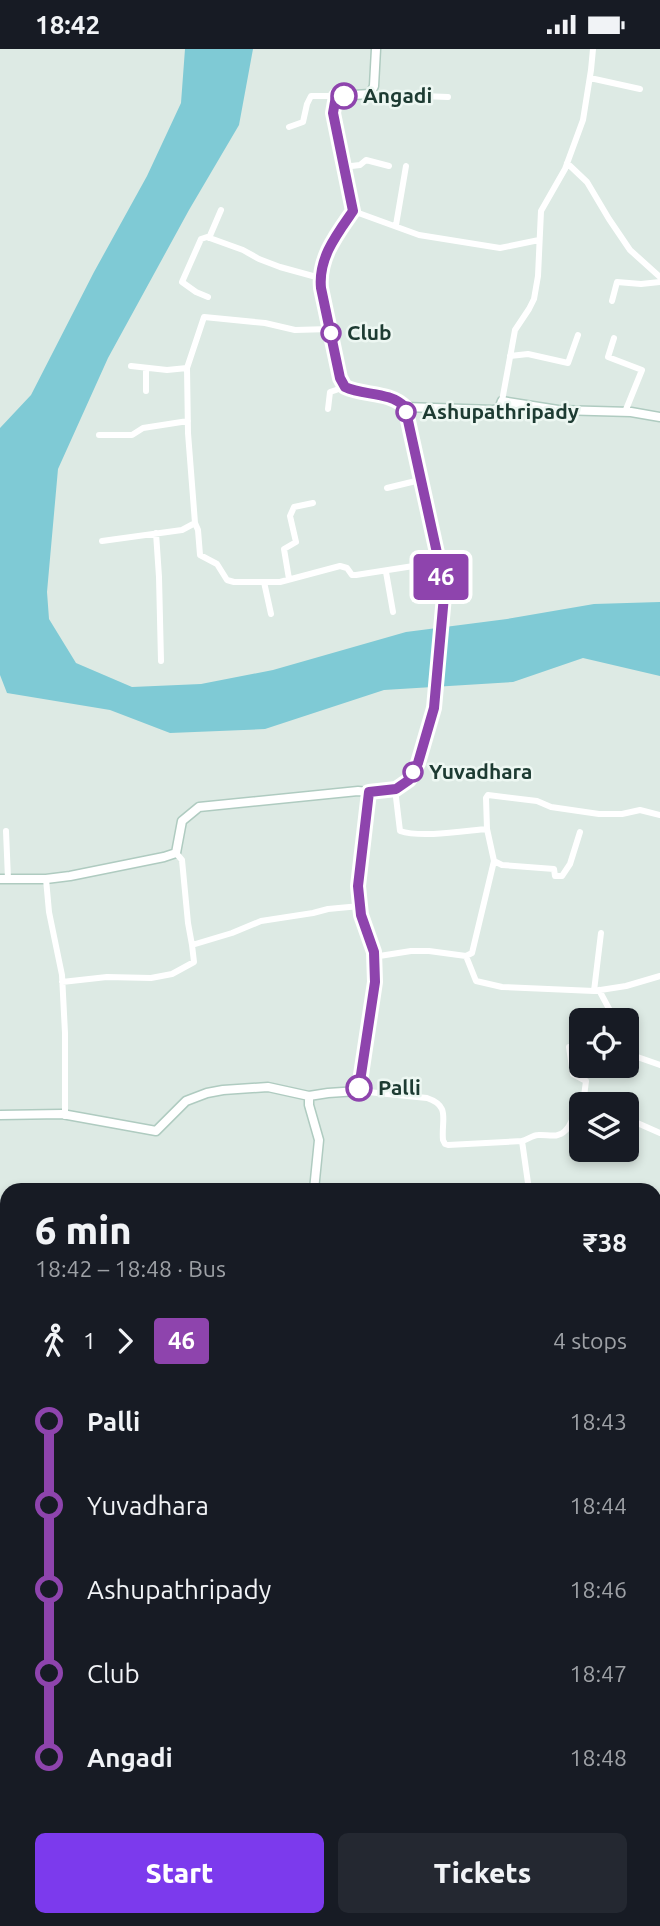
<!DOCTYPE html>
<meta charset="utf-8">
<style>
:root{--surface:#171b24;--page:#242831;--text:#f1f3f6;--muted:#9ea1a6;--accent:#7c3aed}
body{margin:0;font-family:Ubuntu,sans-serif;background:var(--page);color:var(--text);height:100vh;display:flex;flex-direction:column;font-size:26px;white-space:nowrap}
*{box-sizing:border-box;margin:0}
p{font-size:23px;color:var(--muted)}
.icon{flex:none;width:38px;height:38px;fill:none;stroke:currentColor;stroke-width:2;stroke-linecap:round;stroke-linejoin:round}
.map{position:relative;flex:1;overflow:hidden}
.panel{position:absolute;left:0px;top:1134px;width:662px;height:744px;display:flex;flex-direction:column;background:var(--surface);border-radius:21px 21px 0 0;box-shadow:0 4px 10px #0003}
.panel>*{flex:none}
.badge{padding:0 14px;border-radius:5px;font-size:24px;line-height:46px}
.buttons{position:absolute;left:569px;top:959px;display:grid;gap:14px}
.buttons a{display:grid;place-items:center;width:70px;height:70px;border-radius:10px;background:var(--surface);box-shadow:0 4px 10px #0003;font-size:35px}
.map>.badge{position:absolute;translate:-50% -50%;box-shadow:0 0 0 4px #fff}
.legs{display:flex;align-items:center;gap:10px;height:77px;padding:0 35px;font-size:23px}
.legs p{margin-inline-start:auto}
.head{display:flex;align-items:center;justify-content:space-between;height:119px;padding:0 35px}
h1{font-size:38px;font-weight:800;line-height:52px}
.primary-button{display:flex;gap:14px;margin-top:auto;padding:14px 35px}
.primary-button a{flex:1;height:80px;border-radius:10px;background:var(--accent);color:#fff;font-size:28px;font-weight:800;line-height:80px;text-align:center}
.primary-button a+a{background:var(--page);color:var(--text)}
ul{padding:0 35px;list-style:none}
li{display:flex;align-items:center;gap:24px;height:84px;font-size:26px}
li i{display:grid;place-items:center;width:10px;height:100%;margin:0 9px;background:currentColor}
li i::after{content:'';width:18px;height:18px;margin:-9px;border:5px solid;border-radius:50%;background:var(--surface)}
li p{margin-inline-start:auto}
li:first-child i{background:linear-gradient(#0000 50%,currentColor 0)}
li:last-child i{background:linear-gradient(currentColor 50%,#0000 0)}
.status{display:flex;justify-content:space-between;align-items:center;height:49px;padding:0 35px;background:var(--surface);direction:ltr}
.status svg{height:19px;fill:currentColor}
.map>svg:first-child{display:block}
.water{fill:#7fcad5}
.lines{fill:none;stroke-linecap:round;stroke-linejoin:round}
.secondary-casing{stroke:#afcbc0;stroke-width:11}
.street{stroke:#fff;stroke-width:6}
.secondary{stroke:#fff;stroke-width:8}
.line-1-casing{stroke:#fff;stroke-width:16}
.line-1{stroke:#8e44ad;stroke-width:10}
.stop-1-dot{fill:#fff;stroke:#8e44ad;stroke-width:3.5}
.labels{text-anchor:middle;stroke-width:5;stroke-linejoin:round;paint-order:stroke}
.stop-label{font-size:21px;font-weight:bold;fill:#1d3b32;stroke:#edf7f2;text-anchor:start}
</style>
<div class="status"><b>18:42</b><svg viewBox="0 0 49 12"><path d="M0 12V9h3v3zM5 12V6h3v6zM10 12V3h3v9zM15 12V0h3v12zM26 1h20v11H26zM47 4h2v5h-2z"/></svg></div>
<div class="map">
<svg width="660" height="1877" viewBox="0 0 660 1877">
<rect width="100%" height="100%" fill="#ddeae4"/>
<!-- water -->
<path class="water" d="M 185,0 L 253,0 L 239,76 L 189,161 L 108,309 L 58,420 L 47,543 L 49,570 L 76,614 L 132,638 L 201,635 L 273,621 L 406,583 L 507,570 L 594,555 L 660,553 L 660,627 L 583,609 L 513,633 L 384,641 L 265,680 L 170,684 L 110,661 L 7,644 L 0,626 L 0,379 L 31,346 L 94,223 L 147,127 L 181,54 Z
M 655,1491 L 660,1491 L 660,1605 L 654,1603 Z
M 2,1496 L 2,1507 L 5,1507 L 7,1513 L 7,1607 L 0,1609 L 0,1497 Z
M 7,1765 L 7,1847 L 0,1848 L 0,1768 Z
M 91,1871 L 345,1871 L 344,1874 L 358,1874 L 359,1877 L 91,1877 Z
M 361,1871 L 556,1871 L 555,1877 L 545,1877 L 546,1874 L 530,1877 L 363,1877 Z"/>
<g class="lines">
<!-- secondary casing -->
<g class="secondary-casing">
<path id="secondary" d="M 405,358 L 493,361 L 499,360 L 502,352 L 558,361 L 631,363 L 660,368
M 0,830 L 46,830 L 70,827 L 164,808 L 176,804 L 182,772 L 199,758 L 358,742 L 369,743 L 395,740 L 409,731 L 418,714 L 434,659 L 444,547 L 439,513 L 405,358 C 389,342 364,346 345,338 L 340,329 L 320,229 L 329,196 L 353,162 L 333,64 L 336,47 L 370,45 L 374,37 L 376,0
M 309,1047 L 309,1056 L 319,1091 L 314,1141
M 0,1066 L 62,1065 L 156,1082 L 186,1052 L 207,1044 L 223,1041 L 268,1038 L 309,1047 L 328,1044 L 358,1042 L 375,933 L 374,903 L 361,866 L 358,837 L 369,743
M 645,1871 L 648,1877"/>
</g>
<!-- street -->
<path class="street" d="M 590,29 L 640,40
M 370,45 L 448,48
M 289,78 L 303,73 L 307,55 L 311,47 L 336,47
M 567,114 L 587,133 L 609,170 L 630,201 L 660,228
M 343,118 L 360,116 L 366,111 L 389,117
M 353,162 L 419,186 L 500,199 L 539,191
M 396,176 L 406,117
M 209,189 L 221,161
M 208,248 L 196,243 L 182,233 L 201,190 L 207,188 L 243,201 L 259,210 L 280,218 L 320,229
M 612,252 L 617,233 L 641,235 L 660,233
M 614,289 L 608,308 L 642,321 L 625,363
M 510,307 L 528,305 L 568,314 L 578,286
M 131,317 L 167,321 L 187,319
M 146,342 L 146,319
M 502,352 L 515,281 L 529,260 L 534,250 L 538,227 L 541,162 L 565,120 L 583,71 L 591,21 L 593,0
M 328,360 L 330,343 L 345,338
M 99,386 L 132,386 L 143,379 L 188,372
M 387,439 L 420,431
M 195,474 L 188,384 L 187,319 L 204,268 L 265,274 L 295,281 L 330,280
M 156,484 L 159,528 L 161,612
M 102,492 L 182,481 L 195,474 L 198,481 L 200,506 L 217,515 L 227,531 L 234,533 L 280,533 L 340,517 L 347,519 L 352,526 L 356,526 L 439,513
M 386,523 L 393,563
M 289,530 L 284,500 L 296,493 L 290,467 L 294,458 L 313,454
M 264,533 L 271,565
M 395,740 L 400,782 C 421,789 464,782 487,780 L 486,749 L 488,746 L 537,752 L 551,758 L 599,765 L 622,765 L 640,761 L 660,766
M 487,780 L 494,812 L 502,816 L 554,820 L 555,827 L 562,827 L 570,815 L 580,783
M 6,782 L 8,830
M 176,804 L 182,811 L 188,874 L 192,896 L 232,884 L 261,872 L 313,864 L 328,860 L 360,857
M 46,830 L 49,863 L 62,926 L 65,984 L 65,1067
M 466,907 L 472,904 L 494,812
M 373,908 L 411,902 L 429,902 L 466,907 L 476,932 L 502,938 L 594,942 L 626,937 L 660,927
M 62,933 L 107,928 L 151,929 L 172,925 L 194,913 L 192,896
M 599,941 L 615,971
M 594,942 L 601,884
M 569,998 L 573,1025 L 586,1032 L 583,1055
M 626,1004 L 660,1016
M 358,1042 L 427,1049 C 451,1057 441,1071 443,1091 L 445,1095 L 448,1096 L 522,1092 L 529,1141
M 626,1069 L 660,1084
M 522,1092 C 527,1091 533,1086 538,1086 C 547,1085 557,1090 565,1082 C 573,1075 570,1067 581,1060
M 654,1186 L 660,1186
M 0,1213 L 7,1214
M 654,1259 L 660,1260
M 0,1296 L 7,1295
M 654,1683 L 660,1681"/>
<!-- secondary -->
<use href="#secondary" class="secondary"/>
</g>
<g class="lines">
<!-- line-1 casing -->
<g class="line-1-casing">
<path id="line-1" d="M 344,47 L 336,47 L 333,64 L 353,162 C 337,185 318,209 321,239 L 340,329 L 345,338 C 364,347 389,342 405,358 L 439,513 L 444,547 L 434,659 L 418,714 L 409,731 L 396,740 L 369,743 L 358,837 L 361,866 L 374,903 L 375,933 L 359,1039"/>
</g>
<!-- line-1 -->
<use href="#line-1" class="line-1"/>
</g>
<!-- markers -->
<g class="stop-1-dot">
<circle cx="344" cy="47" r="12"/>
<circle cx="331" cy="284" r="9"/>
<circle cx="406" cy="363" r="9"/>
<circle cx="413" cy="723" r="9"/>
<circle cx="359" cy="1039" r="12"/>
</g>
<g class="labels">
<!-- stop labels -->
<g class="stop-label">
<text x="363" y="54">Angadi</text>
<text x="347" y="291">Club</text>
<text x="422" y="370">Ashupathripady</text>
<text x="429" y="730">Yuvadhara</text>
<text x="378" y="1046">Palli</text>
</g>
</g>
</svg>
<div class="buttons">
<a><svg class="icon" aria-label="locate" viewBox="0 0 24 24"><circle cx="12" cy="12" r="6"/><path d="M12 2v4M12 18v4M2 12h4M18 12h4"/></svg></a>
<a><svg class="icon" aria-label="layers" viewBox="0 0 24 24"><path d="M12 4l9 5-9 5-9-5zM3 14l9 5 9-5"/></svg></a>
</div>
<b class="badge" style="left:441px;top:528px;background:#8e44ad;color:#fff">46</b>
<section class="panel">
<div class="head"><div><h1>6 min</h1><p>18:42 – 18:48 · Bus</p></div><b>₹38</b></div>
<div class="legs"><svg class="icon" aria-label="walk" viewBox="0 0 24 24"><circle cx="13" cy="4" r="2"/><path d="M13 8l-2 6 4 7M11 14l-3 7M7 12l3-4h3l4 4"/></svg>1<svg class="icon" aria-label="forward" viewBox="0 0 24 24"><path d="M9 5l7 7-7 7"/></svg><b class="badge" style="background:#8e44ad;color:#fff">46</b><p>4 stops</p></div>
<ul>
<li><i style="color:#8e44ad"></i><b>Palli</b><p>18:43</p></li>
<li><i style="color:#8e44ad"></i><span>Yuvadhara</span><p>18:44</p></li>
<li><i style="color:#8e44ad"></i><span>Ashupathripady</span><p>18:46</p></li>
<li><i style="color:#8e44ad"></i><span>Club</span><p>18:47</p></li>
<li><i style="color:#8e44ad"></i><b>Angadi</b><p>18:48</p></li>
</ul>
<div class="primary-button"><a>Start</a><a>Tickets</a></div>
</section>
</div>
